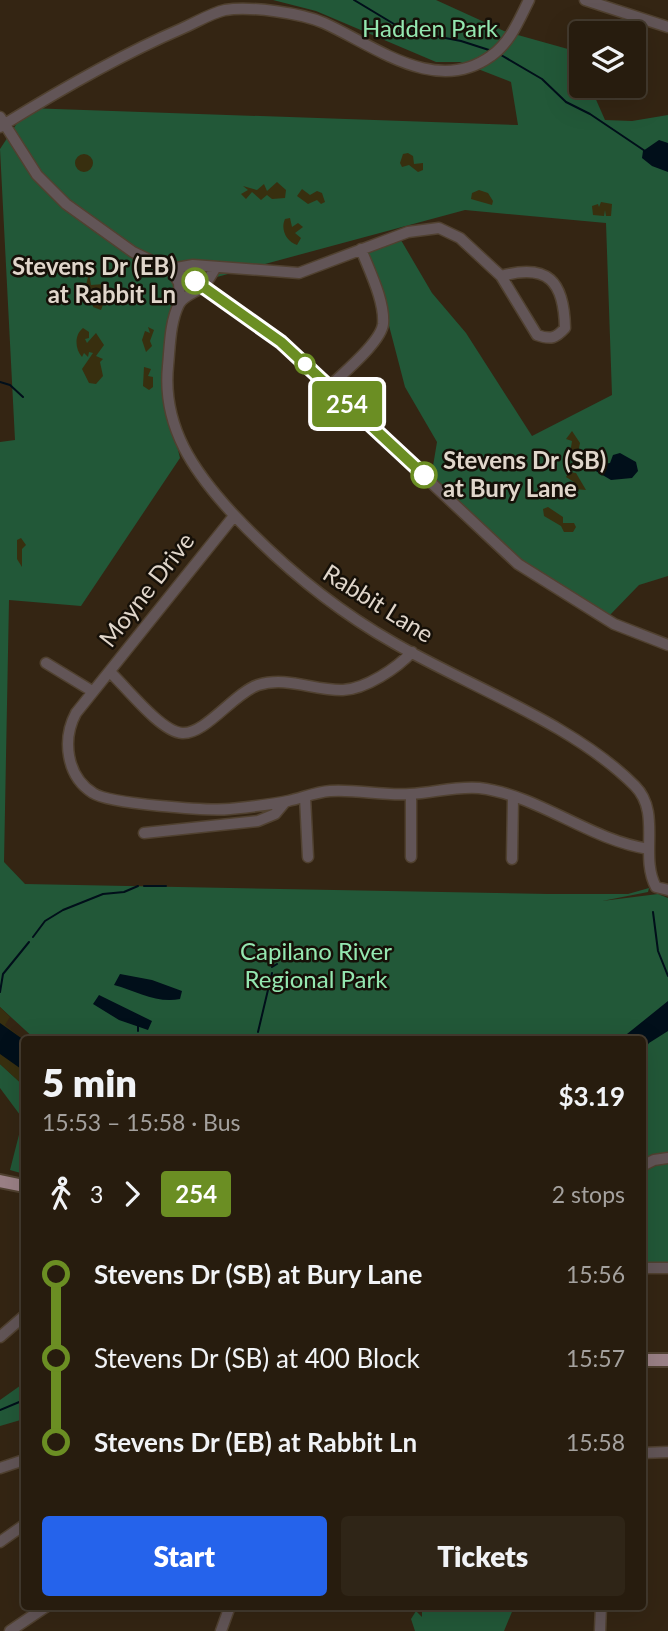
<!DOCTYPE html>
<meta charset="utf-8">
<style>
:root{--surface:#271c0e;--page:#2f2517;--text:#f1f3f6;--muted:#a4a19e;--line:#433a2e;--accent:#2563eb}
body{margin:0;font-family:Lato,sans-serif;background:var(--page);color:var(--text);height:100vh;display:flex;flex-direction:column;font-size:26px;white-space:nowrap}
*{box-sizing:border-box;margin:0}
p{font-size:23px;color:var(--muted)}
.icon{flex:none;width:38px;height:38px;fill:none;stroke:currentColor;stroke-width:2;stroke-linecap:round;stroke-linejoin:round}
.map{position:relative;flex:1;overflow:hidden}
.details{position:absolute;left:21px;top:1036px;width:625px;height:574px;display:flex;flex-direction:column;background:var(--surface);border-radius:7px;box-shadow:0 7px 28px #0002,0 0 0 2px var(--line)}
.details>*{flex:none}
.badge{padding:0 14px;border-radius:5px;font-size:24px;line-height:46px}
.controls{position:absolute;left:569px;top:21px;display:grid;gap:14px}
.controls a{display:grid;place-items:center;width:77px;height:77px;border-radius:7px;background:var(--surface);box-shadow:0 7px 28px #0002,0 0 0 2px var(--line);font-size:35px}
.map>.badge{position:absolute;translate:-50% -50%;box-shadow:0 0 0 4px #fff}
.legs{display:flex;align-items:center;gap:10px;height:77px;padding:0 21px;font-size:23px}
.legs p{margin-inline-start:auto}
.summary{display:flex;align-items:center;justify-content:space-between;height:119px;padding:0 21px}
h1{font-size:38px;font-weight:800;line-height:52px}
.cta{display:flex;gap:14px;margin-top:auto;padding:14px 21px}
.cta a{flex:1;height:80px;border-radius:7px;background:var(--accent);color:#fff;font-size:28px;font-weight:800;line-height:80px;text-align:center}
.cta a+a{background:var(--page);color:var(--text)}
ul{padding:0 21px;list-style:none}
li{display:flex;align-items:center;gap:24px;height:84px;font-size:26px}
li i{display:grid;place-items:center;width:10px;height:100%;margin:0 9px;background:currentColor}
li i::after{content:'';width:18px;height:18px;margin:-9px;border:5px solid;border-radius:50%;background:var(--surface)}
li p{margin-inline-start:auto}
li:first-child i{background:linear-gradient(#0000 50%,currentColor 0)}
li:last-child i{background:linear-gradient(currentColor 50%,#0000 0)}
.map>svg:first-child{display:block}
.green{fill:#225838}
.sand{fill:#382f0f}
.water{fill:#010f1a}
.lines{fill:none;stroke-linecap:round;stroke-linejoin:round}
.stream{stroke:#010f1a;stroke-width:2}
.minor-casing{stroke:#504130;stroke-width:13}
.major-casing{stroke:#504130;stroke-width:16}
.minor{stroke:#625557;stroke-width:10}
.major{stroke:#9b8186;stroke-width:12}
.line-1-casing{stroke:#fff;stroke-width:16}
.line-1{stroke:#6b8e23;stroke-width:10}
.stop-1-dot{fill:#fff;stroke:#6b8e23;stroke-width:3.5}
.labels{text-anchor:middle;stroke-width:5;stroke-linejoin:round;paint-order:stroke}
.park-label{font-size:24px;fill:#94e7b0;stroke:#161008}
.stop-label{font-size:24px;font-weight:bold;fill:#e0d6cb;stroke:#161008;text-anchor:end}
.street-label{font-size:24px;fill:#e0d6cb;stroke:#161008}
</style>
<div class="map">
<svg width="668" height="1631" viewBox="0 0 668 1631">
<rect width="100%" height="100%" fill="#342513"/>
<!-- green -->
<path class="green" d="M 273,0 L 436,0 L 504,31 L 575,51 L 581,65 L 581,86 L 590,86 L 605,120 L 632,121 L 668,115 L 668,576 L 639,585 L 608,617 L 527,565 L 431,478 L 437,442 L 405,387 L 380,291 L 364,250 L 398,235 L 432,293 L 466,333 L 532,436 L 612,395 L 606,223 L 465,210 L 176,288 C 158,352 165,394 180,458 L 81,606 L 9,600 L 4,862 L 25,884 L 548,894 L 628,894 L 649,888 L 648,892 L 602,901 L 658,894 L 668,898 L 668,1262 L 642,1264 L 642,1040 L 36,1040 L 0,1007 L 0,442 L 15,440 L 0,149 L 27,108 L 518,125 L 511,82 L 460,62 L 436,62 L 316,11 Z
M 0,1064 L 24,1086 L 24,1174 L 10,1170 L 23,1119 L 0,1088 Z
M 24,1383 L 24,1419 L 0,1426 L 0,1400 Z
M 422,1607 L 484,1607 L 484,1612 L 485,1607 L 514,1607 L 504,1631 L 415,1631 L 411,1619 L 416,1611 L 422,1617 Z"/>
<!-- sand -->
<path class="sand" d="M 408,153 L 413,156 L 414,164 L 423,163 L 423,170 L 418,172 L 409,165 L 402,167 L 400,163 L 403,154 Z
M75 163a9 9 0 1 1 18 0a9 9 0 1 1-18 0Z
M 277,182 L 286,190 L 285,198 L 272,199 L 267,195 L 261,200 L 252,192 L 246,199 L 241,194 L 248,190 L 243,186 L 257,190 L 264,184 L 267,191 Z
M 302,189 L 310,195 L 317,191 L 322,193 L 325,202 L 321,204 L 317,200 L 308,204 L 297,196 Z
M 479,190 L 488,193 L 493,201 L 492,205 L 471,199 L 472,193 Z
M 601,202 L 612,204 L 611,216 L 606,216 L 605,210 L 604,216 L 593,215 L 592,206 L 598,204 L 599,207 Z
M 290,218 L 292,227 L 298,223 L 303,227 L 295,233 L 301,238 L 297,245 C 287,242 280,230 285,219 Z
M 89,273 L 91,285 L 104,284 L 109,289 L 101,310 L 93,307 L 93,301 L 84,293 Z
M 148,327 L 154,330 L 150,341 L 152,346 L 146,352 L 142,340 L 145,331 L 150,333 Z
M 83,328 L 89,332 L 89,338 L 85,339 L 87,343 L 96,333 L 104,345 L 96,356 L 103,359 L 100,362 L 103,376 L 96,384 L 89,383 L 82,369 L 93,353 L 89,352 L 88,357 L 84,353 L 82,357 C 75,349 74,335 83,328 Z
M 144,367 L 151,369 L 148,376 L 153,377 L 153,387 L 149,390 L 143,386 Z
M 572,431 L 580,443 L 577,458 L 570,454 L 572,441 L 566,439 Z
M 569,472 L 576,473 L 586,490 L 575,489 L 574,482 L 566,477 Z
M 548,507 L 563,517 L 563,523 L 574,523 L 576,527 L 573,532 L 564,532 L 561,526 L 544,516 L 543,509 Z
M 21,538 L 26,545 L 22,549 L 22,567 L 17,559 L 17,540 Z
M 0,1007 L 10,1017 L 5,1025 L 24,1040 L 24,1086 L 0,1064 Z"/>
<!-- water -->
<path class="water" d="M 659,140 L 668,143 L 668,172 L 652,166 L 642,158 L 643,151 Z
M 620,453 L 636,462 L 638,471 L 632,478 L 611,480 L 594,470 L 595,465 L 610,463 L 613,455 Z
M 120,974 L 152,980 L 182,991 L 180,999 C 158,1004 136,991 114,985 Z
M 99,995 L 152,1021 L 148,1030 L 119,1020 L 93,1004 Z
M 668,1001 L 668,1031 L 649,1043 L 642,1053 L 642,1040 L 629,1039 L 627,1034 Z
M 0,1023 L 24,1040 L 24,1071 L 0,1054 Z"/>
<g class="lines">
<!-- stream -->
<path class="stream" d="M 354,0 L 404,30 L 461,41 L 489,50
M 501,55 L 542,79 L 566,102 L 590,114 L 645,151
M 0,382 L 10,385 L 23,397
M 144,886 L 166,886
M 653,912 L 658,951 L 668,976
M 33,937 L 45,921 L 63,910 L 103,894 L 124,892 L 138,886
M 272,967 L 277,964
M 0,992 L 3,974 L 29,942
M 138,1031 L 138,1026
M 258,1032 L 272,973
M 137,1040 L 137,1038
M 0,1410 L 24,1400"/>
<!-- minor casing -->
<g class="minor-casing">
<path id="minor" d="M 585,0 L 668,27
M 0,117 L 37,175 L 66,204 L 133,252 L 204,286 L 281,342 L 518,564 L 614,624 L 668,645
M 0,127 C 58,91 118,56 181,29 C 195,23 211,13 225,10 C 251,6 301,13 324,23 C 375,46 436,96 491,56 C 510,43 519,20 529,0
M 216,267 C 212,273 209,280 204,285 C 198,292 184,295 179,304 C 170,322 170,345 168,366 C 162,427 194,472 234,515 C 282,566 334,609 394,643 C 470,687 574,724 635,786 C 662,813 639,856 656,887 L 668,890
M 180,301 L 179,283 L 171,269 L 193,265 L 299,273 L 408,232 L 439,228 L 460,238 L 501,276 L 537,335 C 551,340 556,338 565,328 C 564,281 548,263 501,276
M 329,387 C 343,373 381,342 383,324 C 385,301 369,270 361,249
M 234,516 L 76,713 C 62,739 66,776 93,793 C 109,804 209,811 230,809 C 249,807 270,805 288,801 C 302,798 316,792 330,791 C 356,789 383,796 410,794 C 433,793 455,786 479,788 C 539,795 589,840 649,849
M 46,663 L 92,691
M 110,672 C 126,687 161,732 182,733 C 205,735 234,693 258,685 C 287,676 315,691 343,690 C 366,689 397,668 412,652
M 411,794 L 411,857
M 305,797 L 308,857
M 144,833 L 258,821 L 275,814 L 285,802
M 512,859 L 513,798
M 642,1166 L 654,1160 L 668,1158
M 642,1268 L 668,1268
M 0,1337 L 24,1316
M 642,1453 L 668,1452
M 0,1468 L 24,1460
M 0,1542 L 24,1525
M 10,1631 L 47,1606
M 221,1631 L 230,1606
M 600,1631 L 601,1606"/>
</g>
<!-- major casing -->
<g class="major-casing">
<path id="major" d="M 0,1181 L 24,1186
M 642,1360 L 668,1360"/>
</g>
<!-- minor -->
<use href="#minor" class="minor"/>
<!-- major -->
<use href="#major" class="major"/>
</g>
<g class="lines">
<!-- line-1 casing -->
<g class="line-1-casing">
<path id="line-1" d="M 195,281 L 281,342 L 424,475"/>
</g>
<!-- line-1 -->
<use href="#line-1" class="line-1"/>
</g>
<!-- markers -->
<g class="stop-1-dot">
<circle cx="195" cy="281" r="12"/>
<circle cx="305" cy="364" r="9"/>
<circle cx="424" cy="475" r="12"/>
</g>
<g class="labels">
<!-- park labels -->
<g class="park-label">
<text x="430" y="37">Hadden Park</text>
<text x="316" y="960">Capilano River<tspan x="316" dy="28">Regional Park</tspan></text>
</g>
<!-- stop labels -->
<g class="stop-label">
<text x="176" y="275">Stevens Dr (EB)<tspan x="176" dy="28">at Rabbit Ln</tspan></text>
<text x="443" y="469" text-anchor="start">Stevens Dr (SB)<tspan x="443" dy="28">at Bury Lane</tspan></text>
</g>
<!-- street labels -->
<g class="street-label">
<text transform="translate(147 590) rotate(-52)" y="8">Moyne Drive</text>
<text transform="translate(378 604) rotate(32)" y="8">Rabbit Lane</text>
</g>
</g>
</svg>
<div class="controls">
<a><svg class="icon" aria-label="layers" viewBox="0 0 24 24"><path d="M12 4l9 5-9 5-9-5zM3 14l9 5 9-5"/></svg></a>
</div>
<b class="badge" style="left:347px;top:404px;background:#6b8e23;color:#fff">254</b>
<section class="details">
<div class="summary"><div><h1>5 min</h1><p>15:53 – 15:58 · Bus</p></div><b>$3.19</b></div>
<div class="legs"><svg class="icon" aria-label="walk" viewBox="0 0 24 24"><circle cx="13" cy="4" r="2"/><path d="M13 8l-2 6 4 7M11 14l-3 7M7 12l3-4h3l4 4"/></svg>3<svg class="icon" aria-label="forward" viewBox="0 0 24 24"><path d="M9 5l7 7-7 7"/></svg><b class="badge" style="background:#6b8e23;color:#fff">254</b><p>2 stops</p></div>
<ul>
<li><i style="color:#6b8e23"></i><b>Stevens Dr (SB) at Bury Lane</b><p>15:56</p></li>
<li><i style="color:#6b8e23"></i><span>Stevens Dr (SB) at 400 Block</span><p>15:57</p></li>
<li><i style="color:#6b8e23"></i><b>Stevens Dr (EB) at Rabbit Ln</b><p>15:58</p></li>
</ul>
<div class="cta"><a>Start</a><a>Tickets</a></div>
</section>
</div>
